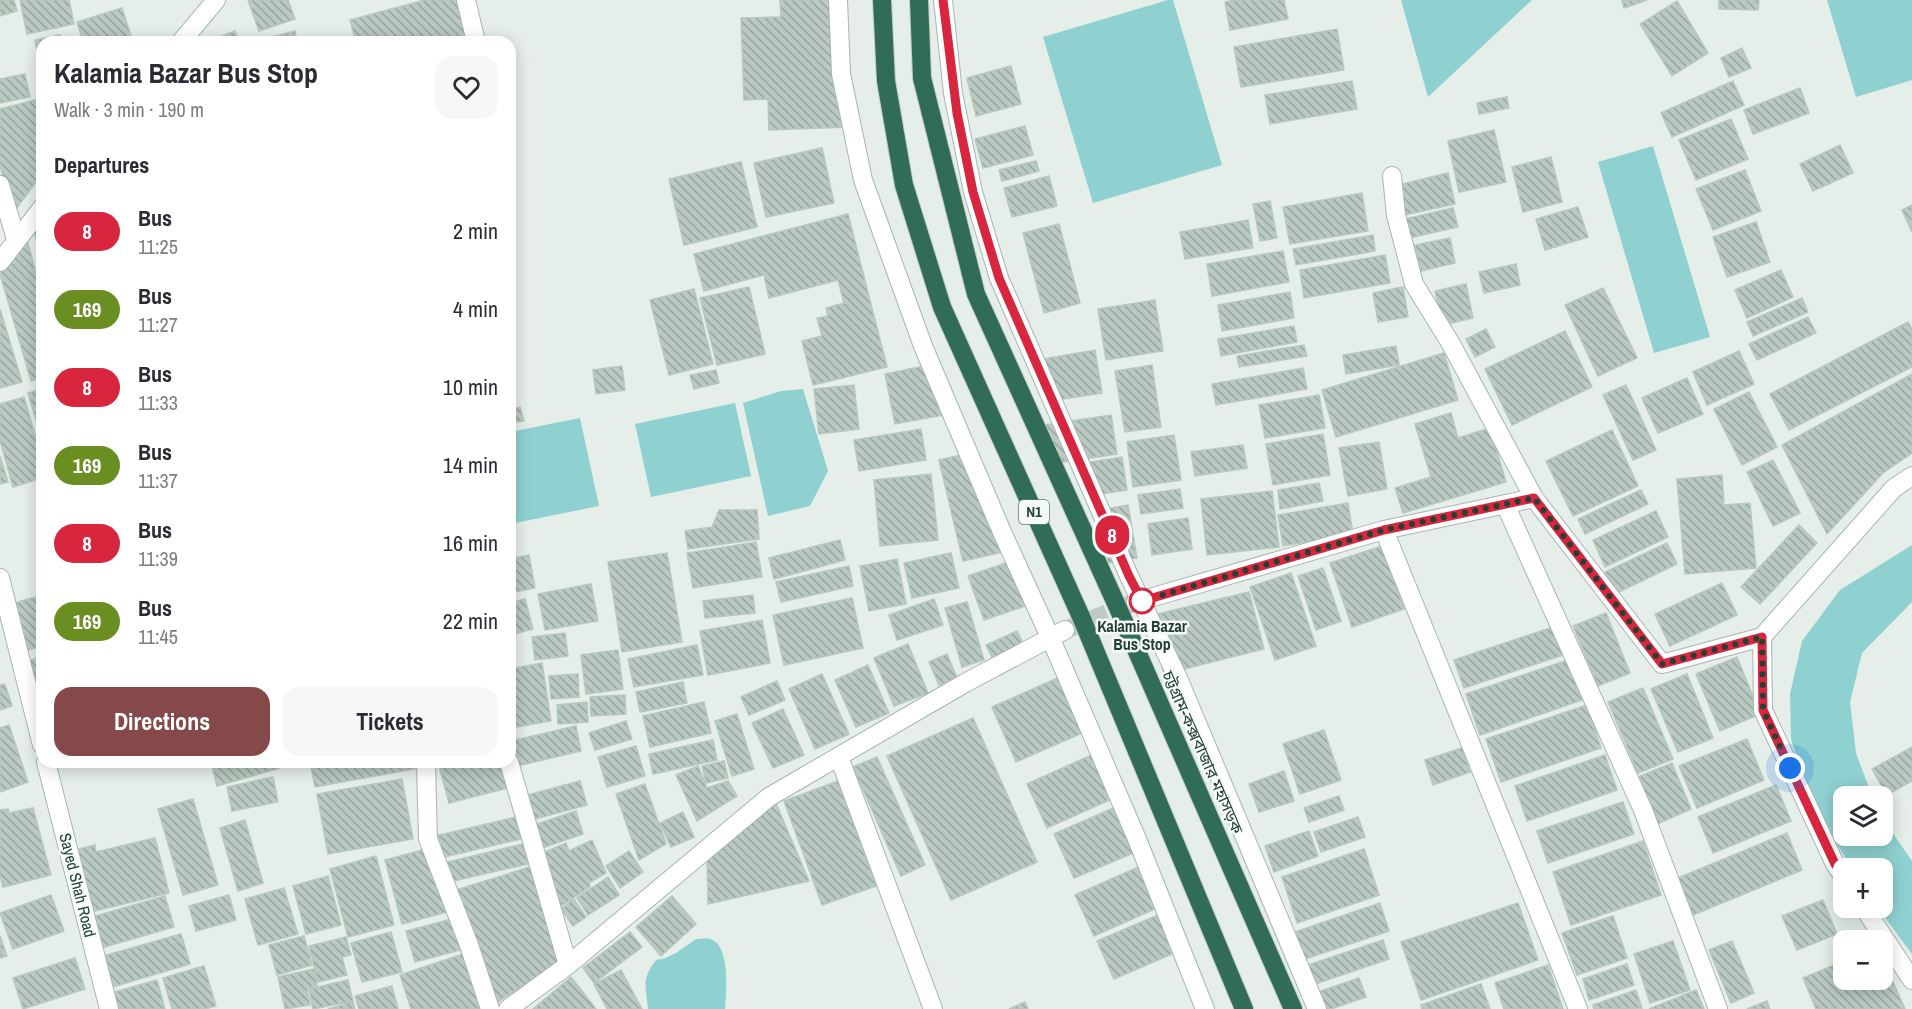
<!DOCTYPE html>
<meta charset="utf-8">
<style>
:root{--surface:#fff;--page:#f7f7f7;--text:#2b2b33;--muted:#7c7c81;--accent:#844948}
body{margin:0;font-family:"Archivo Narrow","Noto Sans Bengali",sans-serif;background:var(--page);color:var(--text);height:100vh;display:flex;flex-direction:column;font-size:22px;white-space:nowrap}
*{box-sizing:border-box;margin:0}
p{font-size:20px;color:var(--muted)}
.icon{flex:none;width:33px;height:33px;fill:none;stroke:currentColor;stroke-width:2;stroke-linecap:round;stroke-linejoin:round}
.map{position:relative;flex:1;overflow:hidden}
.side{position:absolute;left:36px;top:36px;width:480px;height:732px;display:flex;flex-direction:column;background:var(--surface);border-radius:18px;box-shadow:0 3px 15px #0003}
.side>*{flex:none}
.badge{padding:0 12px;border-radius:20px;font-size:21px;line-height:39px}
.fabs{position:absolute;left:1833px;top:786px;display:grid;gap:12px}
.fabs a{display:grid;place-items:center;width:60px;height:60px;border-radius:12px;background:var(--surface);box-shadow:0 3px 15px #0003;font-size:30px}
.you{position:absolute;width:30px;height:30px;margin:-15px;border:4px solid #fff;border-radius:50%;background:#1a73e8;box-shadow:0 0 0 9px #1a73e833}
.map>.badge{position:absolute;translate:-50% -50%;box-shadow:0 0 0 3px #fff}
h2{padding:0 18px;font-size:22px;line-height:54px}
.round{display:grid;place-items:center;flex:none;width:63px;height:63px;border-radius:18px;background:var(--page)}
.head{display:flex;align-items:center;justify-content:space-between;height:102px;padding:0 18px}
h1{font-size:28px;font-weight:700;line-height:45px}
.action{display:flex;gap:12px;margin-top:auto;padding:12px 18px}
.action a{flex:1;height:69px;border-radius:18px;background:var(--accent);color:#fff;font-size:24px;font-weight:700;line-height:69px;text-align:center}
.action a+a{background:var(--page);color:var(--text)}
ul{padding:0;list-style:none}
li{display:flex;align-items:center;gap:18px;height:78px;padding:0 18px}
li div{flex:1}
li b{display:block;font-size:22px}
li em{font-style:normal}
li .badge{min-width:66px;font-weight:700;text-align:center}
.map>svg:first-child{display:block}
.water{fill:#8fd1d1}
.building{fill:url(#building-back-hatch);stroke:#b8c8be;stroke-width:1.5}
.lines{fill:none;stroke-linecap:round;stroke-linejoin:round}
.street-tunnel{stroke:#becbc5;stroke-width:18;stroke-dasharray:18 9;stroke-linecap:butt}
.street-casing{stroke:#a7b6af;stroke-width:20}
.highway-casing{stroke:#c2cac6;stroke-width:20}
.street{stroke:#fff;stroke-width:18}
.highway{stroke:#306c56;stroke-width:18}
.line-casing{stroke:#fff;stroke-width:14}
.line{stroke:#d7263d;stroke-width:9}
.walk{stroke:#244034;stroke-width:6;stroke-dasharray:0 10.8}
.stop-dot{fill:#fff;stroke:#d7263d;stroke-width:3}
.labels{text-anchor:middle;stroke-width:5;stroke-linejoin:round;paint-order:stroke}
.shield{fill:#f6faf7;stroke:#63786e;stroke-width:1.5}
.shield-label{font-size:15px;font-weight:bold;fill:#244034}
.stop-label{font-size:16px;font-weight:bold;fill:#244034;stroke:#f6faf7}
.street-label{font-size:16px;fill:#244034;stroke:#f6faf7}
</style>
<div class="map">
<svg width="1912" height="1009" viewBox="0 0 1912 1009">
<defs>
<pattern id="building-back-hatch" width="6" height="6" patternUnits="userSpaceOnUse" patternTransform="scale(1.5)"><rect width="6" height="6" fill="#bac9c1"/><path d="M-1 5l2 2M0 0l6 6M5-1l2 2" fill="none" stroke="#97a59e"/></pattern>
</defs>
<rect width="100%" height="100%" fill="#e5eee9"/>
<!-- water -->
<path class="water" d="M 1168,0 L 1173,0 L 1222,165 L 1093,203 L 1043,37 Z
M 1401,0 L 1532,0 L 1428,97 Z
M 1827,0 L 1912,0 L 1912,80 L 1856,97 Z
M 1653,146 L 1710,337 L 1654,353 L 1598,162 Z
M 803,389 L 828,471 L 810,506 L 768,516 L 743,403 L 781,391 Z
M 735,403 L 751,476 L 651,497 L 635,424 Z
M 580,418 L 599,506 L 510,524 L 510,432 Z
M 1912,545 L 1912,602 L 1862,653 L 1850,702 L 1856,753 L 1872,796 L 1844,796 L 1844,836 L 1882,836 L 1883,819 L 1912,861 L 1912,954 L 1878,908 L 1882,908 L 1882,868 L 1852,868 L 1828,830 L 1804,779 L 1791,739 L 1790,694 L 1802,641 L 1840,590 Z
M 696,939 C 700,939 707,938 710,939 C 731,945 726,993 725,1009 L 648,1009 C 646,987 641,979 656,960 C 672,958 683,948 696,939 Z"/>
<!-- building -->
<path class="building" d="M 0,0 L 14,0 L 17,11 L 0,16 Z
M 20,0 L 69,0 L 74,24 L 27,34 Z
M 248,0 L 288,0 L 295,19 L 259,31 Z
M 425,0 L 458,0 L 467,35 L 441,42 L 356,42 L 350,20 Z
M 780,0 L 841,0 L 847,127 L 769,130 L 768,99 L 744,100 L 741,18 L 781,17 Z
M 1236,0 L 1284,0 L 1288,19 L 1230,30 L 1225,2 Z
M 1622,0 L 1647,0 L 1624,8 Z
M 1719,0 L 1759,0 L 1758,10 L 1719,9 Z
M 1677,1 L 1708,53 L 1672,76 L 1640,24 Z
M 122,8 L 133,42 L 83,42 L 77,22 Z
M 1337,29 L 1344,70 L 1241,87 L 1234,47 Z
M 235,31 L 239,42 L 207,42 Z
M 295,31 L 297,42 L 262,42 L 261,40 Z
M 60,35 L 61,42 L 42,42 L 42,72 L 35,40 Z
M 1742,48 L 1751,68 L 1729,77 L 1721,58 Z
M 1011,66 L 1021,104 L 976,116 L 967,78 Z
M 25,74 L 30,97 L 0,103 L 0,79 Z
M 1352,81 L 1357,109 L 1270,124 L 1265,95 Z
M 1733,81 L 1744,105 L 1672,137 L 1661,113 Z
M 1800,88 L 1809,113 L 1753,134 L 1744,110 Z
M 1507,97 L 1509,108 L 1479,114 L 1477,103 Z
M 42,98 L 42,174 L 13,213 L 0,166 L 0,109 Z
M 1731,119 L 1748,159 L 1696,180 L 1679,140 Z
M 1025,126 L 1033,155 L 983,168 L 975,139 Z
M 1494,130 L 1506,182 L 1459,192 L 1448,141 Z
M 1840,145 L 1853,173 L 1813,191 L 1800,164 Z
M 822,148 L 834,203 L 766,217 L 754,163 Z
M 1551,157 L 1562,202 L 1523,212 L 1512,167 Z
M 1036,161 L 1039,171 L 1002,181 L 999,170 Z
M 741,162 L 757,227 L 684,245 L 669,179 Z
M 1745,170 L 1761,211 L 1713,230 L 1696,189 Z
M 1448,173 L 1455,204 L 1404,215 L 1398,185 Z
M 1049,176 L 1057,206 L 1012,217 L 1004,188 Z
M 1362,193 L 1368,231 L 1290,244 L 1283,207 Z
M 1270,201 L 1277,238 L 1260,241 L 1253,204 Z
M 1912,205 L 1912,232 L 1902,210 Z
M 1578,207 L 1588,237 L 1545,250 L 1536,219 Z
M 1453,208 L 1458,227 L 1409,238 L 1405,219 Z
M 848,214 L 887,367 L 813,385 L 802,341 L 822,336 L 817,318 L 828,316 L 826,308 L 844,303 L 838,280 L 769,298 L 764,275 L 704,291 L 694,254 Z
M 42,218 L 42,258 L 33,228 Z
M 1248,220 L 1253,248 L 1185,259 L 1180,232 Z
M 1756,222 L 1770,262 L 1727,277 L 1713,237 Z
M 1059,224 L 1080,303 L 1044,313 L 1023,233 Z
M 1373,235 L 1375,251 L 1296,265 L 1293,249 Z
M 1450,238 L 1455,263 L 1421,271 L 1415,245 Z
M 27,240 L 42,295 L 42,377 L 31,381 L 0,274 Z
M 1283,251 L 1289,282 L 1212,296 L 1207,264 Z
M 1385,255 L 1390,283 L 1304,298 L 1300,270 Z
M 1516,264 L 1520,285 L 1484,293 L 1479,272 Z
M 1781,270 L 1793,297 L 1747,318 L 1735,290 Z
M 1466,284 L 1473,318 L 1443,325 L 1435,291 Z
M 749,287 L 765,354 L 717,365 L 700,298 Z
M 1403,287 L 1408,317 L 1378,322 L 1373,293 Z
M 1603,288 L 1637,358 L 1598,376 L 1565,305 Z
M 694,289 L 713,364 L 669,375 L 650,300 Z
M 1290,292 L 1294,318 L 1222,331 L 1218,305 Z
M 1802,298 L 1808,312 L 1753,336 L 1747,322 Z
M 1155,300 L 1163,351 L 1106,360 L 1098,309 Z
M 0,309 L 22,382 L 0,388 Z
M 1808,317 L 1816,333 L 1757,360 L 1749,344 Z
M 1908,322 L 1912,329 L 1912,367 L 1789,430 L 1770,394 Z
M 1294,326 L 1297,342 L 1221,356 L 1218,339 Z
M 1486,329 L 1495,347 L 1475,357 L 1466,339 Z
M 1565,331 L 1592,387 L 1512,425 L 1485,369 Z
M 1304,345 L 1307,356 L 1239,367 L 1237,356 Z
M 1396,346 L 1399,365 L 1346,374 L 1343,355 Z
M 1095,350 L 1102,393 L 1044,402 L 1037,360 Z
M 1739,351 L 1754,384 L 1707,405 L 1693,372 Z
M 1444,353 L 1458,400 L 1336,437 L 1322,390 Z
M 934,364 L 944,415 L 895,424 L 885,374 Z
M 1152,365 L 1161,427 L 1125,432 L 1115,371 Z
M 622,366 L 625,390 L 596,394 L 593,370 Z
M 1303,368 L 1307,389 L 1216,405 L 1212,384 Z
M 716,370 L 719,383 L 694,389 L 690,375 Z
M 1912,374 L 1912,453 L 1883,473 L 1827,534 L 1782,445 Z
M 1687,378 L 1703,414 L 1658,433 L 1642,398 Z
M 854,385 L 859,429 L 819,434 L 814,389 Z
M 1626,385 L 1656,450 L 1633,460 L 1603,395 Z
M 42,389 L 42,440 L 28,393 Z
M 1749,392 L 1777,447 L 1742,465 L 1714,409 Z
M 1319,395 L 1325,428 L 1265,438 L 1259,405 Z
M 24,397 L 42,459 L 42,478 L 13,487 L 0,441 L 0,404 Z
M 520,407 L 524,421 L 510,423 L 510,410 Z
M 1451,413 L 1458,438 L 1490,428 L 1506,482 L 1403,513 L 1395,488 L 1431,477 L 1415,424 Z
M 1111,415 L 1117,454 L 1051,464 L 1045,425 Z
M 921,429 L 926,460 L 859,471 L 854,440 Z
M 1612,430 L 1638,486 L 1573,516 L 1546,461 Z
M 1323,434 L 1330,475 L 1273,485 L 1266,444 Z
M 1174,435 L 1181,480 L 1133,487 L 1127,442 Z
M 1379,442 L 1387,489 L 1348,496 L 1339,448 Z
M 1243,445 L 1247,468 L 1195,476 L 1191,452 Z
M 960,455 L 1003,552 L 963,561 L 939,460 Z
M 0,456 L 8,482 L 0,484 Z
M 1122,457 L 1127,490 L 1089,496 L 1084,463 Z
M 1773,460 L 1800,513 L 1773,526 L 1747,472 Z
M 931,474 L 938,540 L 880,546 L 874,480 Z
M 1722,475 L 1724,505 L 1750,503 L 1756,568 L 1685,574 L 1677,479 Z
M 1319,483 L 1323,501 L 1280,509 L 1278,490 Z
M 1180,489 L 1183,508 L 1141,514 L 1138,495 Z
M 1641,490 L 1648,504 L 1585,534 L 1578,519 Z
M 1272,491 L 1279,547 L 1207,555 L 1201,499 Z
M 1348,503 L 1353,534 L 1283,546 L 1278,515 Z
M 1128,505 L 1137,558 L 1108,563 L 1100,510 Z
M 719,510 L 757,510 L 759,539 L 688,549 L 685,531 L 712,527 Z
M 1656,511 L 1668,537 L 1605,567 L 1593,540 Z
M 1188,518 L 1192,549 L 1152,555 L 1148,524 Z
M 1799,525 L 1817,543 L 1760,604 L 1741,587 Z
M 840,540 L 845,560 L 774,579 L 769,558 Z
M 756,542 L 762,577 L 693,588 L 687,553 Z
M 1667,543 L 1677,564 L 1615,594 L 1605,572 Z
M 1382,546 L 1404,609 L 1352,627 L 1330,563 Z
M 667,553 L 682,642 L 622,652 L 608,562 Z
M 951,553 L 959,588 L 912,598 L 904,563 Z
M 529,555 L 535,588 L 510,593 L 510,559 Z
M 897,559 L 906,604 L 869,611 L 860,566 Z
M 1012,561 L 1028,605 L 984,620 L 968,576 Z
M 849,566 L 853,586 L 781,602 L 776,582 Z
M 1323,568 L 1341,621 L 1316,630 L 1298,576 Z
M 1291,573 L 1316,646 L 1275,660 L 1250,587 Z
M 1722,583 L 1737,615 L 1670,646 L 1655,614 Z
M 591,584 L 598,621 L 545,630 L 538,594 Z
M 1249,592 L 1264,649 L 1164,674 L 1149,616 Z
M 42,595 L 42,646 L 22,652 L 8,605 Z
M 753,595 L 755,613 L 705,618 L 703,601 Z
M 852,598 L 863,648 L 784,665 L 773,615 Z
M 525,599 L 533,629 L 510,635 L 510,603 Z
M 934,599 L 943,625 L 897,640 L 889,615 Z
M 967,602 L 984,660 L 962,667 L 945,608 Z
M 1606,613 L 1630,673 L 1598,686 L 1573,626 Z
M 762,620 L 770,663 L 708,675 L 700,631 Z
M 1553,627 L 1563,655 L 1464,688 L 1454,660 Z
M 1017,631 L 1024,645 L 993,659 L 986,645 Z
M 565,633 L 568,656 L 535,660 L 532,637 Z
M 908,644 L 928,693 L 894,706 L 874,658 Z
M 697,645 L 703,675 L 634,687 L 628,659 Z
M 618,650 L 623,689 L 586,694 L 581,655 Z
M 947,654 L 957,678 L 939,685 L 929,662 Z
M 42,657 L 42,696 L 37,698 L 27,661 Z
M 1737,657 L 1760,714 L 1720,731 L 1696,674 Z
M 1568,660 L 1582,700 L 1480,735 L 1466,694 Z
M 542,663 L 551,721 L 510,728 L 510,669 Z
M 868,665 L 889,713 L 856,727 L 835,680 Z
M 578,674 L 579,697 L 551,699 L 549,676 Z
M 822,674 L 849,734 L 815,749 L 789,689 Z
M 1067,674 L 1091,729 L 1016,762 L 992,707 Z
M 1687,674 L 1713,738 L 1678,752 L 1651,689 Z
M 777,681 L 785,700 L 749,715 L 741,697 Z
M 683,682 L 687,703 L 640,712 L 636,692 Z
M 5,684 L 12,706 L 0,710 L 0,685 Z
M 1643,688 L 1673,759 L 1638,773 L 1608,702 Z
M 625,695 L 626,714 L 591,716 L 590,697 Z
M 587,702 L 588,722 L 558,724 L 557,705 Z
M 704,702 L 711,733 L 650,747 L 643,716 Z
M 1587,705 L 1601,748 L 1501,782 L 1486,739 Z
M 783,709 L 804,755 L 773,768 L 752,723 Z
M 737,714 L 754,769 L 732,776 L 715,721 Z
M 973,718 L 1037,862 L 951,900 L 887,756 Z
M 626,721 L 632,739 L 595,750 L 589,733 Z
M 9,725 L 28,782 L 0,792 L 0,728 Z
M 576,726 L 581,751 L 517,766 L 511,741 Z
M 1324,730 L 1341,780 L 1300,794 L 1283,744 Z
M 1747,739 L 1764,780 L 1697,808 L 1679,766 Z
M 713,740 L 717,760 L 653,774 L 649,754 Z
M 636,746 L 645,776 L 607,787 L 598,757 Z
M 1912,747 L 1912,781 L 1887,795 L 1872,769 Z
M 1462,748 L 1470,772 L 1433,785 L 1425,760 Z
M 1096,753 L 1116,797 L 1047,828 L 1027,784 Z
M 1605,755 L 1617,790 L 1527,821 L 1515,786 Z
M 877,757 L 925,865 L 901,876 L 853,767 Z
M 724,761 L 728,778 L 706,783 L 702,766 Z
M 211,762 L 278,762 L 280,768 L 217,786 Z
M 310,762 L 418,762 L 420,768 L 315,787 Z
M 438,762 L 501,762 L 508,788 L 449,803 Z
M 1672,763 L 1691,809 L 1655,825 L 1636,778 Z
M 698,766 L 707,788 L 728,781 L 737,796 L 697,821 L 676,775 Z
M 1284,771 L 1294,801 L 1259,812 L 1249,784 Z
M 273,777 L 278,802 L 232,811 L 227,787 Z
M 402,779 L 413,839 L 328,854 L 317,794 Z
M 580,781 L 587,805 L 531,820 L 524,796 Z
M 838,781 L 876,886 L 822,905 L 784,801 Z
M 645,784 L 666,844 L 639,860 L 616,794 Z
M 1776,785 L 1791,821 L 1713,853 L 1698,817 Z
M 1339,796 L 1344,810 L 1309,822 L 1304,808 Z
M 193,799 L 218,885 L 183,895 L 158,809 Z
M 775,801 L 809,881 L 708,904 L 707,853 Z
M 1623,802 L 1634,834 L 1548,863 L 1537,831 Z
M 1118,806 L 1138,851 L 1074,878 L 1054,834 Z
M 33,808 L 51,875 L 3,887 L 0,875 L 0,810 L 8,809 L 9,813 Z
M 576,811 L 583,834 L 542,848 L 534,825 Z
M 683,812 L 694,837 L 671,847 L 660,823 Z
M 516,817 L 521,839 L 440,858 L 435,836 Z
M 1358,817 L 1365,837 L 1321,852 L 1314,832 Z
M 245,820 L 263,883 L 238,891 L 220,828 Z
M 1309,831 L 1318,856 L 1274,872 L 1265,846 Z
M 1787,833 L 1802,870 L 1693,915 L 1678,878 Z
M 155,838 L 169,893 L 90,912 L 75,850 L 95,845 L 96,852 Z
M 592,840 L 606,873 L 589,883 L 590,887 L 561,906 L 543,853 L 566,843 L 569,851 Z
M 1643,841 L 1661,895 L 1571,925 L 1553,872 Z
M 523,844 L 528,864 L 449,882 L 444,863 Z
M 430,848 L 447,912 L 402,924 L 385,860 Z
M 1364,849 L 1379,895 L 1297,923 L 1282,877 Z
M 629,851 L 643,872 L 620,888 L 606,866 Z
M 376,856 L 394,925 L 348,937 L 330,869 Z
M 533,866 L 563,960 L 493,1005 L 456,890 Z
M 1141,866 L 1159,907 L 1094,936 L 1075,895 Z
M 328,876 L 341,925 L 306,934 L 293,886 Z
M 608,877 L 619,895 L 588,915 L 577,898 Z
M 284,888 L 298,934 L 258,945 L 245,899 Z
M 51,895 L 64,931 L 13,949 L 0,913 Z
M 229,895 L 236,920 L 196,931 L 189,906 Z
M 165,896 L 174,927 L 101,948 L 92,917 Z
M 672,896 L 696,924 L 661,956 L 636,927 Z
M 574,899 L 586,917 L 573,926 L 561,909 Z
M 1823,900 L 1837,934 L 1797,950 L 1782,916 Z
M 1380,903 L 1389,931 L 1299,961 L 1289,934 Z
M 1518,903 L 1538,960 L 1421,1000 L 1401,942 Z
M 1158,915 L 1174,953 L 1114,979 L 1097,941 Z
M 1613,916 L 1627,958 L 1577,975 L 1562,933 Z
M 456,918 L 464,949 L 415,962 L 406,931 Z
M 391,932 L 402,972 L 362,982 L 351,943 Z
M 630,932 L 642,947 L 594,983 L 583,968 Z
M 181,934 L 190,964 L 109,988 L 100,957 Z
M 0,936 L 7,956 L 0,958 Z
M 304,936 L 312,965 L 277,975 L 269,945 Z
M 346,937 L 351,955 L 342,957 L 347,975 L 318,982 L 309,946 Z
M 1383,940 L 1389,959 L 1312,985 L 1305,966 Z
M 1673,941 L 1690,990 L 1650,1003 L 1634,954 Z
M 1732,941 L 1754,993 L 1731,1003 L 1709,950 Z
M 466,953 L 486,1009 L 411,1009 L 400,975 Z
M 1882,957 L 1905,1009 L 1816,1009 L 1803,978 L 1844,961 L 1844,980 L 1882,980 Z
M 75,958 L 85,989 L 23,1009 L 13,978 Z
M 1627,964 L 1634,985 L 1589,1000 L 1583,979 Z
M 1548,965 L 1563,1009 L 1504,1009 L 1495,983 Z
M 204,966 L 216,1006 L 205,1009 L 172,1009 L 163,978 Z
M 314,969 L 317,986 L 307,988 L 310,1005 L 285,1009 L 278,977 Z
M 621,970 L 642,1009 L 607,1009 L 594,984 Z
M 571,977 L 596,1009 L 533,1009 Z
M 1359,978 L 1366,997 L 1331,1009 L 1323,1009 L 1318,992 Z
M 157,980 L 165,1009 L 116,1009 L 111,993 Z
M 348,980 L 353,1001 L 313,1009 L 309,989 Z
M 1481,984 L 1490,1009 L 1422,1009 L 1421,1005 Z
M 392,986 L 398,1009 L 359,1009 L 355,996 Z
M 1636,990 L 1642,1008 L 1594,1009 L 1593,1005 Z
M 1696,990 L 1704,1009 L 1649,1009 Z
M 1767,1001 L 1770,1009 L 1747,1009 Z
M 353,1002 L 355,1009 L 328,1009 Z
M 1025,1002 L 1028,1009 L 1009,1009 Z"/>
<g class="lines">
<!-- street-tunnel -->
<path class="street-tunnel" d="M 1065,630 L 1133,603"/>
<!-- street casing -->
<g class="street-casing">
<path id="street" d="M 466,0 L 476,42
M 838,0 L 841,74 L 863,180 L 923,346 L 1002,532 L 1050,637 L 1137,839 L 1205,1009
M 943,0 L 953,93 L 973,192 L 999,278 L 1129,576 L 1178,678 L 1317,1009
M 181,42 L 216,0
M 1392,176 L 1396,215 L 1414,284 L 1451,344 L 1534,498
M 0,185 L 16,239
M 0,262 L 42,208
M 1505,504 L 1643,810 L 1718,1009
M 1384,530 L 1578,1009
M 0,578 L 42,745
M 1136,602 L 1384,530 L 1534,498 L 1662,664 L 1762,637 L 1894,488 L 1912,476
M 1762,637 L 1763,710 L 1835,864 L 1844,877
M 839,757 L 933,1009
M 46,762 L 109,1009
M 426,762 L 428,839 L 469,945 L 490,1009
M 509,762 L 568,965
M 1864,908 L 1912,980
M 508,1009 L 568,965 L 769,797 L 965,683 L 1065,630"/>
</g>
<!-- highway casing -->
<g class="highway-casing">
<path id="highway" d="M 882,0 L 886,81 L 904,185 L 942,307 L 1082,619 L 1244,1009
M 919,0 L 922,78 L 976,294 L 1118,608 L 1293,1009"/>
</g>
<!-- street -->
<use href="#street" class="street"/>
<!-- highway -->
<use href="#highway" class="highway"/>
</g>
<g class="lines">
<!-- line casing -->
<g class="line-casing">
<path id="line" d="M 943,0 L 957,113 L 973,192 L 999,278 L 1129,576 L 1142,601 L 1384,530 L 1534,498 L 1662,664 L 1762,637 L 1763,710 L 1835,864 L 1844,877"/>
</g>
<!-- line -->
<use href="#line" class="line"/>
<!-- walk -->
<path class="walk" d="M 1142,601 L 1384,530 L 1534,498 L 1662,664 L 1762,637 L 1763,710 L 1790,768"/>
</g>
<!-- markers -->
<circle class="stop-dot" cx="1142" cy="601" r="12"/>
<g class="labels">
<!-- shield labels -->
<rect class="shield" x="1019" y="500" width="30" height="24" rx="4.5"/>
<g class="shield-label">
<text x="1034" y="517">N1</text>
</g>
<!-- stop labels -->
<g class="stop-label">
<text x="1142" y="632">Kalamia Bazar<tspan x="1142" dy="18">Bus Stop</tspan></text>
</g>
<!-- street labels -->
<g class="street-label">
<text transform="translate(1203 752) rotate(66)" y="6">চট্টগ্রাম-কক্সবাজার মহাসড়ক</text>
<text transform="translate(78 885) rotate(76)" y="6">Sayed Shah Road</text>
</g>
</g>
</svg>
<div class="fabs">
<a><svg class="icon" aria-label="layers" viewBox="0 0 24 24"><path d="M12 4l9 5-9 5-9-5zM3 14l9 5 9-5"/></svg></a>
<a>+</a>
<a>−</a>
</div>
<div class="you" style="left:1790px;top:768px"></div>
<b class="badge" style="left:1112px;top:535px;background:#d7263d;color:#fff">8</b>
<section class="side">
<div class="head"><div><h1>Kalamia Bazar Bus Stop</h1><p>Walk · 3 min · 190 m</p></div><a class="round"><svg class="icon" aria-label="heart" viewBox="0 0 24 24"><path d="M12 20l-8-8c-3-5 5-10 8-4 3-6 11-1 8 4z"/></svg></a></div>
<h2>Departures</h2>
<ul>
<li><span class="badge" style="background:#d7263d;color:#fff">8</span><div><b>Bus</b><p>11:25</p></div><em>2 min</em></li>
<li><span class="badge" style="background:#6b8e23;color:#fff">169</span><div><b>Bus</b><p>11:27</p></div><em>4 min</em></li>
<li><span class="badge" style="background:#d7263d;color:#fff">8</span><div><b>Bus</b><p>11:33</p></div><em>10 min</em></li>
<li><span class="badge" style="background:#6b8e23;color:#fff">169</span><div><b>Bus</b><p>11:37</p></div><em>14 min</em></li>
<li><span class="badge" style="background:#d7263d;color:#fff">8</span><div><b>Bus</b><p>11:39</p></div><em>16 min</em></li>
<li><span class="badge" style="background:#6b8e23;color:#fff">169</span><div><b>Bus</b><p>11:45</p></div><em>22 min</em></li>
</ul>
<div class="action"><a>Directions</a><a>Tickets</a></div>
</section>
</div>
